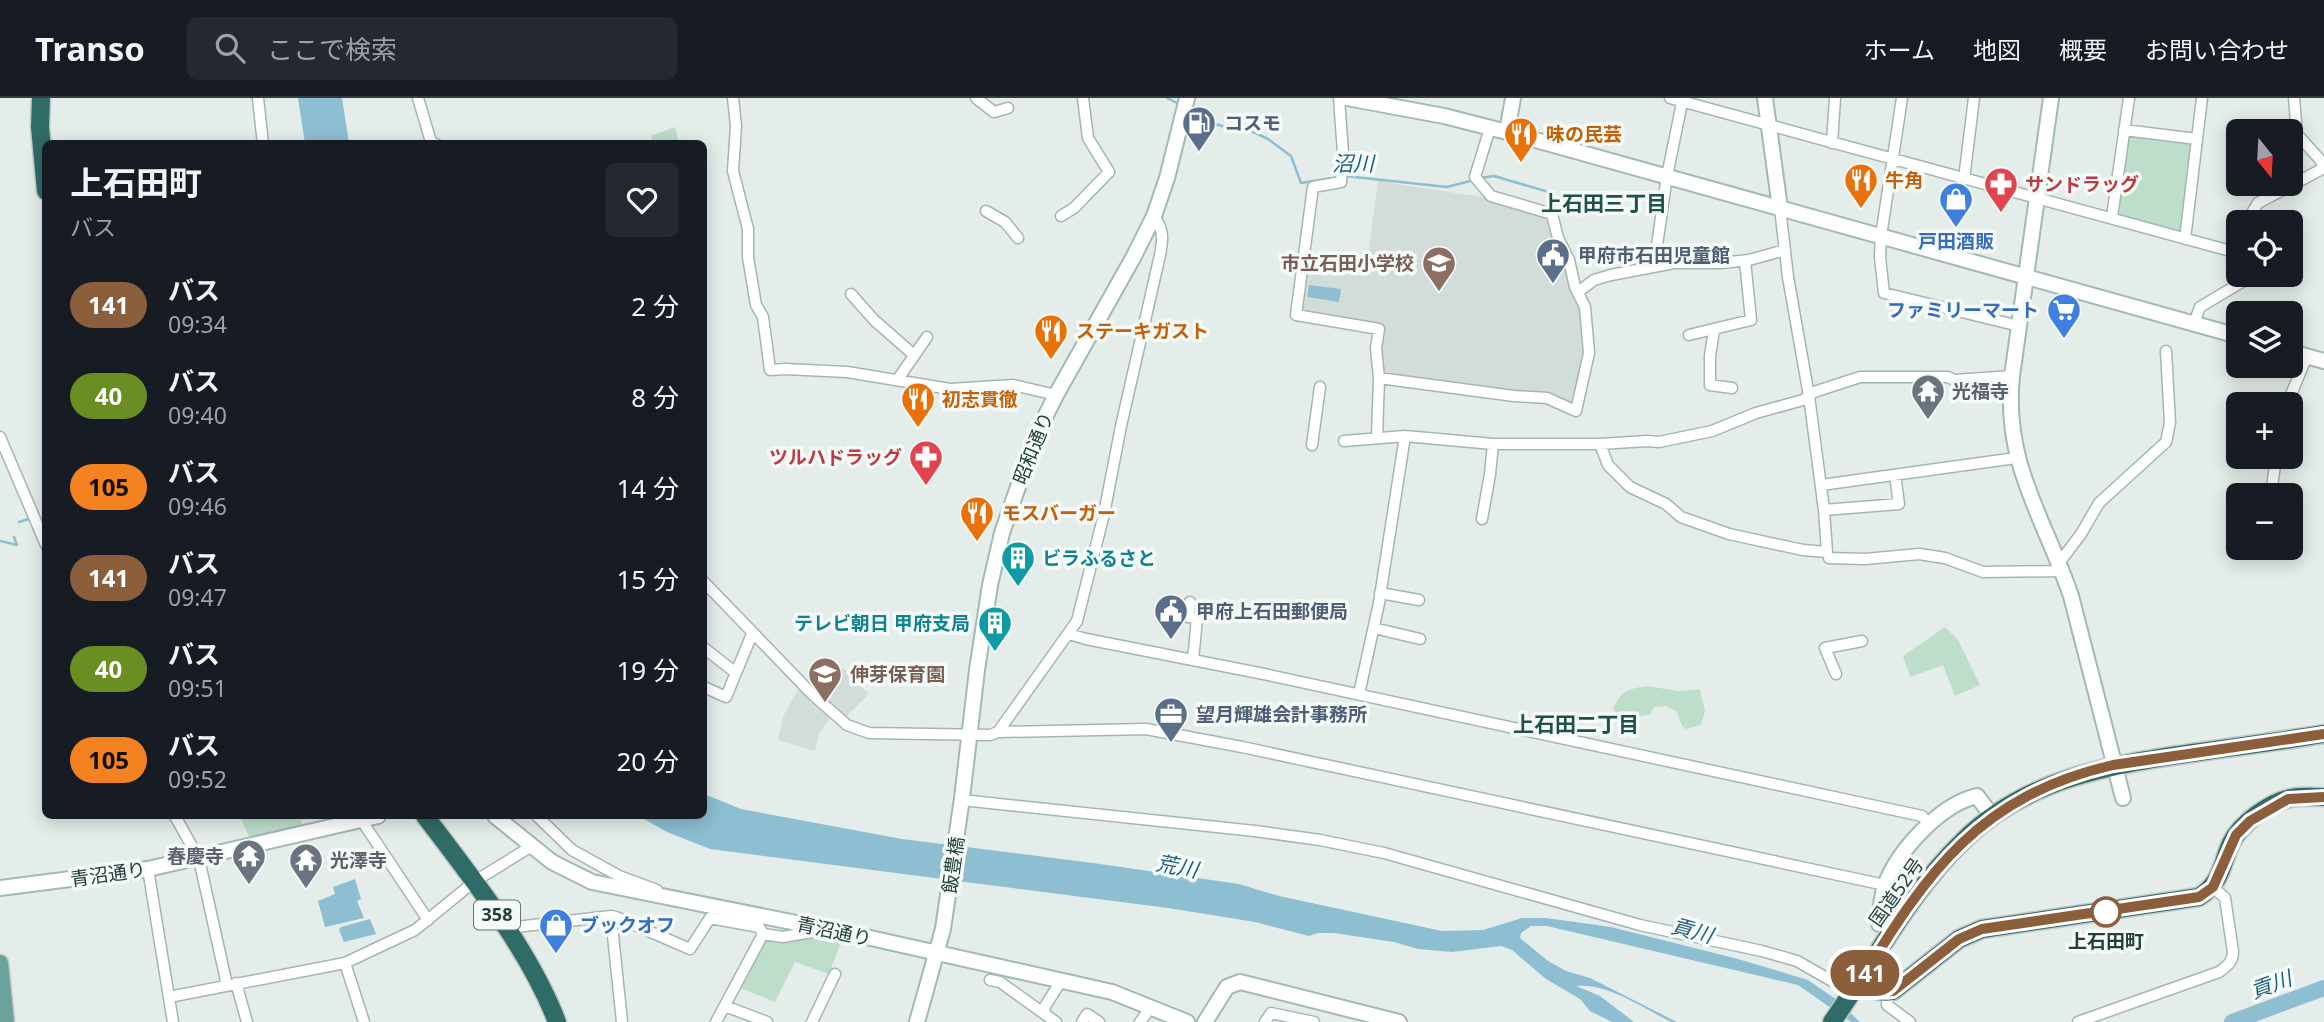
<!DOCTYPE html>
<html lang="ja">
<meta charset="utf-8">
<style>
:root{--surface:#171b24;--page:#242831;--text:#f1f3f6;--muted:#9ea1a6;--line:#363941}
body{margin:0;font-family:"Noto Sans","Noto Sans JP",sans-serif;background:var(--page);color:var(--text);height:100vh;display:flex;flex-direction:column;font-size:26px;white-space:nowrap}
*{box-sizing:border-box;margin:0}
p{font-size:23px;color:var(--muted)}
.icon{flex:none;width:38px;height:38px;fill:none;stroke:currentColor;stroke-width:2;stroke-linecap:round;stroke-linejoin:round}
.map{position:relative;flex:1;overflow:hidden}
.drawer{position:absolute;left:42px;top:42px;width:665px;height:679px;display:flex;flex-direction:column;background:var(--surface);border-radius:10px;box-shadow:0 4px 18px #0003}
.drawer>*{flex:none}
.badge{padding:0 14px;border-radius:23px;font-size:24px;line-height:46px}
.needle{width:46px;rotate:162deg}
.controls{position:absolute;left:2226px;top:21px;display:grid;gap:14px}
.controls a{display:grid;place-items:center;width:77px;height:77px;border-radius:10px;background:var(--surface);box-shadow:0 4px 18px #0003;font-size:35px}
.map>.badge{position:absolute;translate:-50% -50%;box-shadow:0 0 0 4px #fff}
.round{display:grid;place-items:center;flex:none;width:74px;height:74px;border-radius:10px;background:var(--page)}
.overview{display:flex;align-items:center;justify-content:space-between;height:119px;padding:0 28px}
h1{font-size:33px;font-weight:700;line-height:52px}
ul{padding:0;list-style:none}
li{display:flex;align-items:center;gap:21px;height:91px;padding:0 28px}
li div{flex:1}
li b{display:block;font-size:26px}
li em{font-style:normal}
li .badge{min-width:77px;font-weight:700;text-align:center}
header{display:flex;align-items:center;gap:42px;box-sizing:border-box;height:98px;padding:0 35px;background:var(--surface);border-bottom:2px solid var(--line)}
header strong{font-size:33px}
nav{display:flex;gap:38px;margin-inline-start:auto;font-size:24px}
.search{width:490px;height:63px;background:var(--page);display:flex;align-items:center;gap:18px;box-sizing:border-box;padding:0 24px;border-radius:10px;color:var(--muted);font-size:26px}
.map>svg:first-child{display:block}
.built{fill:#d2ddda}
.green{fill:#bddeca}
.water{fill:#8dbed2}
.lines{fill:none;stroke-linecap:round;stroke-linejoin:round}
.stream{stroke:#8dbed2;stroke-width:2.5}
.river{stroke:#8dbed2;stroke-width:16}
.street-casing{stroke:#a6b5b2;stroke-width:13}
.secondary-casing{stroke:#a2b9b4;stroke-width:18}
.primary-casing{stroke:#c1c9c8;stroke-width:19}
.highway-casing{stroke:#c1c9c8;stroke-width:21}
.street{stroke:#fff;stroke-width:10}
.secondary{stroke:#fff;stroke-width:14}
.primary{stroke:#69a39b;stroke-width:16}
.highway{stroke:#2f6b67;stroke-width:18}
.line-casing{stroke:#fff;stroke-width:16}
.line{stroke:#8b5e3c;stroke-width:10}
.stop-dot{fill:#fff;stroke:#8b5e3c;stroke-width:3.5}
.labels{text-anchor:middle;stroke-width:7;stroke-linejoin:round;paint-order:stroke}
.shield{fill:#f5faf8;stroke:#627774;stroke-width:2}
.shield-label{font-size:18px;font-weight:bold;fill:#233f3b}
.service-label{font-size:19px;font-weight:bold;fill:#4e5e75;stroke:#f5faf8;text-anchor:start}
.food-label{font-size:19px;font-weight:bold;fill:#c56008;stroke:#f5faf8;text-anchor:start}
.health-label{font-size:19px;font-weight:bold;fill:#be3a42;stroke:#f5faf8;text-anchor:start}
.shop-label{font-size:19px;font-weight:bold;fill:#366cbe;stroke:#f5faf8}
.education-label{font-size:19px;font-weight:bold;fill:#785e54;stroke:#f5faf8;text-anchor:end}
.worship-label{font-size:19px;font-weight:bold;fill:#5b616d;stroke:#f5faf8;text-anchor:start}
.street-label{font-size:19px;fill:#233f3b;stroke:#f5faf8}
.culture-label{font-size:19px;font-weight:bold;fill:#0d838f;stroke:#f5faf8;text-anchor:start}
.stop-label{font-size:19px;font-weight:bold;fill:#233f3b;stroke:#f5faf8}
.water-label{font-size:21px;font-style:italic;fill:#1d5f7b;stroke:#f5faf8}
.neighbourhood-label{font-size:21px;font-weight:bold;fill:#1f514c;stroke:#f5faf8}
</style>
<header>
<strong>Transo</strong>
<div class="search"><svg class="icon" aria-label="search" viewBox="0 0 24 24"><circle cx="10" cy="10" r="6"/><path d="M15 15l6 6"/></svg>ここで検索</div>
<nav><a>ホーム</a><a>地図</a><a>概要</a><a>お問い合わせ</a></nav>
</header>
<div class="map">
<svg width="2324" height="924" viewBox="0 0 2324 924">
<rect width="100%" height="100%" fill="#e4edea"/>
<!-- built -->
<path class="built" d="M 1378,83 L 1489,100 L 1550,120 L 1566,162 L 1582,212 L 1586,254 L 1576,303 L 1570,307 L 1515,294 L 1386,276 L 1382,273 L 1381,228 L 1303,214 L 1301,211 L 1306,171 L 1365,178 Z
M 839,566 L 869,596 L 842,623 L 833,616 L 819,636 L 815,653 L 778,642 L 783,619 L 801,585 L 812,596 Z"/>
<!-- green -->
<path class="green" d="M 675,29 L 679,45 L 653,45 L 651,38 Z
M 2128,37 L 2192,46 L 2180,133 L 2119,117 Z
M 1945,529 L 1958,542 L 1980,587 L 1955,598 L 1943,567 L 1910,579 L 1903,558 Z
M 1647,588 L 1678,593 L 1700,591 L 1705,613 L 1701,627 L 1686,631 L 1682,628 L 1677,614 L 1666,608 L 1654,609 L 1650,616 L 1634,620 L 1619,618 L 1613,611 C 1621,593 1628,591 1647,588 Z
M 240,718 L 321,718 L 301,722 L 302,727 L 249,739 Z
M 819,835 L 842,841 L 829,876 L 795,864 L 775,904 L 735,888 L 763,836 Z"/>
<!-- water -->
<path class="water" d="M 298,0 L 342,0 L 349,45 L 305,45 Z
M 1309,187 L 1341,191 L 1339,204 L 1307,199 Z
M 704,696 L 741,711 L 902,741 L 1093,765 L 1239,786 L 1279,798 L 1442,833 L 1483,832 L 1522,820 L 1546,820 L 1611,829 L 1738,861 L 1808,882 L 1837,902 L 1860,924 L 1851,924 L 1798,887 L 1547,828 L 1531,828 L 1521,835 L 1520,840 L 1548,863 L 1566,873 L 1590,880 L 1677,924 L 1671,924 C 1643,910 1608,885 1576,888 L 1600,898 L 1634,924 L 1612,924 L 1590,913 L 1580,901 L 1546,881 L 1512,852 L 1501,848 L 1452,854 L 1418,851 L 1394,844 L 1334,835 L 1318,835 L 1309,838 L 1255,824 L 1168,810 L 710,751 L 667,734 L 639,718 L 704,718 Z
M 355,781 L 361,801 L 357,803 L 364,820 L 325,829 L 318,803 L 335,796 L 333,789 Z
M 370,821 L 376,836 L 344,844 L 339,832 L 341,829 Z"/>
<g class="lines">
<!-- stream -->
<path class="stream" d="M 1167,0 L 1181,7
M 1190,15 L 1204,23 L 1233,31 L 1249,32 L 1268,41 L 1291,58 L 1301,85 L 1339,79
M 1345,78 L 1447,89 L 1474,82
M 1480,80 L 1494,78 L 1552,95 L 1556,111
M 19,424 L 32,420
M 0,443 L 17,447 L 14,439"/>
<!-- river -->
<path class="river" d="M 2232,924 L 2324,890"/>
<!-- street casing -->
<g class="street-casing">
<path id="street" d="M 258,0 L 263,46
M 418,0 L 431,44 L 436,46
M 733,0 L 736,28 L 733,73 L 748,131 L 748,159 L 756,207 L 763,219 L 770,272 L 785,271 L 847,274 L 950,291 L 1013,287 L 1056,297
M 976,0 L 994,14 L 1008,10
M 1339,0 L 1343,55 L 1341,84 L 1313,89 L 1296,217 L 1379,231 L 1376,250 L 1379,280 L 1514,298 L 1547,300 L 1576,313 L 1589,255 L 1585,209 L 1575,189 L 1569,162 L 1558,140 L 1552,116 L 1491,98 L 1475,79 L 1490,30
M 1670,0 L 2238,155
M 1902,0 L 1881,138 L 1880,159 L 1884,195 L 2019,228
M 2294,0 L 2297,36 L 2321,63 L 2324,70
M 2124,32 L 2197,41
M 1832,45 L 1835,0
M 1964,81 L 1974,0
M 986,113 L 1005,124 L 1018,140
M 1061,118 L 1074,110 L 1109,74 L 1088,40 L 1083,0
M 2112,119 L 2129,0
M 2252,124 L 2253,113 L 2258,105 L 2324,70
M 2185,141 L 2202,0
M 1654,168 L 1667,78 L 1683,0
M 1578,194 L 1594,182 L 1611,177 L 1674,165 L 1721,165 L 1749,162 L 1785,152
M 851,196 L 874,222 L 914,257
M 2194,225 L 2200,209 L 2242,184 L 2247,177
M 1714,232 L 1710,258 L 1710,287 L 1732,290
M 1689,237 L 1751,222 L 1745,163
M 898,281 L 927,239
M 2287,306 L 2307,258
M 0,339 L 46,447
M 1377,339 L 1379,280
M 1344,343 L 1405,338 L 1493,346 L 1600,346 L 1647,343 L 1659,344 L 1712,333 L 1756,315 L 1803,302 L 1814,294 L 1860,279 L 1948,279 L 1954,282 L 2012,278
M 1600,346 L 1608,367 L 1630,389 L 1666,406 L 1681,419 L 1729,436 L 1803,452 L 1827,454 L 1824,412 L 1809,298 L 1788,179 L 1780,110
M 1312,347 L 1320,289
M 1821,387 L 2016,360
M 2271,397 L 2276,359
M 1824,412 L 1899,406 L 1895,377
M 1482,421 L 1490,376 L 1493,346
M 1829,460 L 1865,461 L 1919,456 L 1945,460 L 1983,474 L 2062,473
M 2059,465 L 2081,436 L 2099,405 L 2166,344 L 2170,325 L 2166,253
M 704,484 L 812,596 L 847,627 L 869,635 L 990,637 L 998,634 L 1077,523 L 1104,416 L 1121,328 L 1160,157 C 1163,141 1164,132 1154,118
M 1380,495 L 1419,502
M 1190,504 L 1188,519 L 1197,520 L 1193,562
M 1374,530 L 1420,541
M 1069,536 L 1086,541 L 1264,576 L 1922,718 L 1929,726
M 704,550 L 736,575
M 1836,576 L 1825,550 L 1862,543
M 704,589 L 726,599 L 752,536
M 1359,596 L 1379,505 L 1405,338
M 998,634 L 1146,631 L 1242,649 L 1885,787
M 962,702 L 1255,733 L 1320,742 L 1384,755 L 1640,827 L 1762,853 L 1797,863 L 1853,895
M 175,718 L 199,761 L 227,887
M 537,718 L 572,752 L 619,778 L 657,792
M 362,723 L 428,822
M 148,771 L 173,924
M 611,818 L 622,924
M 508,835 L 516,829 L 611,818 L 616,819 L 690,851 L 710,820 L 759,829 L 763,836
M 345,865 L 364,924
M 990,882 L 1000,884 L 1046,917
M 236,885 L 247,924
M 1888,894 L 1887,907 L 1910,924
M 169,899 L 345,865 L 415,832 L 475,783 L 532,748
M 725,908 L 767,924
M 716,924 L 763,836 L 783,839 L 822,832
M 812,924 L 835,876
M 1056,924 L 1046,917 L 1044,910 L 1061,883
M 1082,924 L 1087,916 L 1099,924
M 1140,924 L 1151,909
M 1265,924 L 1271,915 L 1314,924
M 2078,924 L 2219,874 C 2227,868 2233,864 2233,854 L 2225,800 L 2213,789"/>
</g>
<!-- secondary casing -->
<g class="secondary-casing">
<path id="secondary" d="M 1347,0 L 1444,18 L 1507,34 L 2238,238
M 1765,0 L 1780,110
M 2051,0 L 2012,278 C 2003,365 2044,419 2071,498 L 2123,700
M 1507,34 L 1513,0
M 2291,254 L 2324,263
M 495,718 L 552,764 L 592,784 L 866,839 L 1112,894 L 1187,924
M 0,790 L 148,771 L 378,718
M 1879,826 C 1880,813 1881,800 1885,788 C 1897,753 1941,706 1977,698 L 1992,718
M 917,924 L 943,831 L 962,700 L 977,572 L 990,487 L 1002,435 L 1036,337 L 1056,297 L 1134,158 L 1154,118 L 1167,80 L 1187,0
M 1205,924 L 1227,889 L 1240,884 L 1399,924"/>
</g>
<!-- primary casing -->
<g class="primary-casing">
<path id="primary" d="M 0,865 L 6,924"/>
</g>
<!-- highway casing -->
<g class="highway-casing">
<path id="highway" d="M 41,0 L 40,29 L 46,93
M 425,718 C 472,780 529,851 557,924
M 1860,884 C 1871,891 1880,896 1893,893 L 1959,841 L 1982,831 L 2199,799 C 2222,784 2221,768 2231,745 C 2241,725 2270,704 2291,700 C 2302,698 2313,699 2324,699
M 1832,924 C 1874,864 1910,794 1963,743 C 2025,681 2109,667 2192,655 C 2236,649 2280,643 2324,636"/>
</g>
<!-- street -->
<use href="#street" class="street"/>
<!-- secondary -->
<use href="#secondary" class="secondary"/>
<!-- primary -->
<use href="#primary" class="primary"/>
<!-- highway -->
<use href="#highway" class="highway"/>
</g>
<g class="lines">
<!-- line casing -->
<g class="line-casing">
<path id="line" d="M 2324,636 L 2113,667 C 1980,698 1928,772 1860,884 C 1871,891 1880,896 1893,893 L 1959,841 L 1982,831 L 2199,799 L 2213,789 L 2236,737 L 2250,723 L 2288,701 L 2324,699"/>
</g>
<!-- line -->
<use href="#line" class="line"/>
</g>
<!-- icons -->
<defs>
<g id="fuel-pin" transform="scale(1.75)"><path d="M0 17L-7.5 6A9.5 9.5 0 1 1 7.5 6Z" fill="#5c6f8a" stroke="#f5faf8"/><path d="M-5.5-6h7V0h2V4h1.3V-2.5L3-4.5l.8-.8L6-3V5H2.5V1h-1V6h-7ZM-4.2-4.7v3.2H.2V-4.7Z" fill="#fff"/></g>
<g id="restaurant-pin" transform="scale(1.75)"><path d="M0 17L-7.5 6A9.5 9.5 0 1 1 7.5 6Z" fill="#e8710a" stroke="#f5faf8"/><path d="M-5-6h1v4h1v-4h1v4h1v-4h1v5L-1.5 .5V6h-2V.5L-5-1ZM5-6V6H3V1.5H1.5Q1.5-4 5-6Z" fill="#fff"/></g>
<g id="pharmacy-pin" transform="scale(1.75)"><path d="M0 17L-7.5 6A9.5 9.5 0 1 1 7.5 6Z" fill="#e0444e" stroke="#f5faf8"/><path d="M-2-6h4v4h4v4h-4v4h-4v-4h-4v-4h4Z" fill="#fff"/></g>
<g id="shop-pin" transform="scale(1.75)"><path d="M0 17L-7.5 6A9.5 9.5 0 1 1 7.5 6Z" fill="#3f7fe0" stroke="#f5faf8"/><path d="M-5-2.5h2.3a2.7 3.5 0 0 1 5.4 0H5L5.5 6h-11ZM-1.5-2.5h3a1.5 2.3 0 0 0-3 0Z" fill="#fff"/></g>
<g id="civic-pin" transform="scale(1.75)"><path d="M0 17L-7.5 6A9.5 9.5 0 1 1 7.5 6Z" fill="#5c6f8a" stroke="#f5faf8"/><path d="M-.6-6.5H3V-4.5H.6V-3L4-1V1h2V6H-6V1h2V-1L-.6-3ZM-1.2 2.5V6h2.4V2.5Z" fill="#fff"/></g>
<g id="school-pin" transform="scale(1.75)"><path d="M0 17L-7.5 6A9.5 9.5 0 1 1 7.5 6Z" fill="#8d6e63" stroke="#f5faf8"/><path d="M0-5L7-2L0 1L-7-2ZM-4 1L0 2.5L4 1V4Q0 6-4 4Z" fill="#fff"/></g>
<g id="supermarket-pin" transform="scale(1.75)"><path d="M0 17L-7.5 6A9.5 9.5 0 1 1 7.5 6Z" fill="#3f7fe0" stroke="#f5faf8"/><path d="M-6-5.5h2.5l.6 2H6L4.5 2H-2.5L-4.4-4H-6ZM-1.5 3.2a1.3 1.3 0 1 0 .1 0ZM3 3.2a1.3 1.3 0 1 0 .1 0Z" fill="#fff"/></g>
<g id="temple-pin" transform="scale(1.75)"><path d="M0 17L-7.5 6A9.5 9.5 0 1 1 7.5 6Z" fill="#6b7280" stroke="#f5faf8"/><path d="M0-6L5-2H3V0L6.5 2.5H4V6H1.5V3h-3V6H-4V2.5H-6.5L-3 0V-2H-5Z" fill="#fff"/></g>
<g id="building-pin" transform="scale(1.75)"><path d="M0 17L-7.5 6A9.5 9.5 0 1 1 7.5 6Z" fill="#0f9aa8" stroke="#f5faf8"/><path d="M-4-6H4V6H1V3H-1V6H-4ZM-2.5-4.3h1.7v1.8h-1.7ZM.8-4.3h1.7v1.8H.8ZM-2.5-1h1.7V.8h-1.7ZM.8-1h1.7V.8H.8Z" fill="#fff"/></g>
<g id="office-pin" transform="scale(1.75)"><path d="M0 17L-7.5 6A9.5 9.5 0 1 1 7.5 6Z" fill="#5c6f8a" stroke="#f5faf8"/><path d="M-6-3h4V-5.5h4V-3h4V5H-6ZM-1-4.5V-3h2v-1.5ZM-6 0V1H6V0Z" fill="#fff"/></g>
</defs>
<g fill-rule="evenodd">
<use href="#fuel-pin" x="1199" y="25"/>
<use href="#restaurant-pin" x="1521" y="36"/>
<use href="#restaurant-pin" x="1861" y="82"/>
<use href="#pharmacy-pin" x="2001" y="86"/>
<use href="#shop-pin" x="1956" y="101"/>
<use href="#civic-pin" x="1553" y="157"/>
<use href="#school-pin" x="1439" y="165"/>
<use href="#supermarket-pin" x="2064" y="212"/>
<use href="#restaurant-pin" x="1051" y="233"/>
<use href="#temple-pin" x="1928" y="293"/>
<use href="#restaurant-pin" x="918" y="301"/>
<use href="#pharmacy-pin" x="926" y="359"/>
<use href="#restaurant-pin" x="977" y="415"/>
<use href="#building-pin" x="1018" y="460"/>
<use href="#civic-pin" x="1171" y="513"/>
<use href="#building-pin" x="995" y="525"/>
<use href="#school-pin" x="825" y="576"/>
<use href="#office-pin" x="1171" y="616"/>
<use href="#temple-pin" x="249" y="758"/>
<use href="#temple-pin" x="306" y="762"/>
<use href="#shop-pin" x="556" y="827"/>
</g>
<!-- markers -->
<circle class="stop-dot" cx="2106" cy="814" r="14"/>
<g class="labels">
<!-- shield labels -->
<rect class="shield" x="474" y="802.5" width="46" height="29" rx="5"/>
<g class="shield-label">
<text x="497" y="823">358</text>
</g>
<!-- service labels -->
<g class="service-label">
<text x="1224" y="32">コスモ</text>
<text x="1578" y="164">甲府市石田児童館</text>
<text x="1196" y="520">甲府上石田郵便局</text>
<text x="1196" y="623">望月輝雄会計事務所</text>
</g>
<!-- food labels -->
<g class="food-label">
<text x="1546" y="43">味の民芸</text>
<text x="1885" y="89">牛角</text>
<text x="1076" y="240">ステーキガスト</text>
<text x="942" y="308">初志貫徹</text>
<text x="1002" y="422">モスバーガー</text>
</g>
<!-- health labels -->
<g class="health-label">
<text x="2025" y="93">サンドラッグ</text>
<text x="902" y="366" text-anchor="end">ツルハドラッグ</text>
</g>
<!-- shop labels -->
<g class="shop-label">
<text x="1956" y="150">戸田酒販</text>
<text x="2039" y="219" text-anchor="end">ファミリーマート</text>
<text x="580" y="834" text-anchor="start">ブックオフ</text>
</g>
<!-- education labels -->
<g class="education-label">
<text x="1414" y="172">市立石田小学校</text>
<text x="850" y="583" text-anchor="start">伸芽保育園</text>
</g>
<!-- worship labels -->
<g class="worship-label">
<text x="1952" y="300">光福寺</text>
<text x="224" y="765" text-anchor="end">春慶寺</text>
<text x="330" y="769">光澤寺</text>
</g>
<!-- street labels -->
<g class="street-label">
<text transform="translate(1033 350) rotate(-68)" y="7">昭和通り</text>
<text transform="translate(953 767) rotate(-82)" y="7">飯豊橋</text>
<text transform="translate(108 776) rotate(-8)" y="7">青沼通り</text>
<text transform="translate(1896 794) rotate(-55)" y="7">国道52号</text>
<text transform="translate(834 833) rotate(12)" y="7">青沼通り</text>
</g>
<!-- culture labels -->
<g class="culture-label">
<text x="1042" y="467">ビラふるさと</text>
<text x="970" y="532" text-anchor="end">テレビ朝日 甲府支局</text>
</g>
<!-- stop labels -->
<g class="stop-label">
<text x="2106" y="850">上石田町</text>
</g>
<!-- water labels -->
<g class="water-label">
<text x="1353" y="73">沼川</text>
<text transform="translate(1177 769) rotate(11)" y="7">荒川</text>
<text transform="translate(1692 833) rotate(15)" y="7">貢川</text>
<text transform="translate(2271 887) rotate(-20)" y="7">貢川</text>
</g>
<!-- neighbourhood labels -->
<g class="neighbourhood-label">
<text x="1604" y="113">上石田三丁目</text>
<text x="1576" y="634">上石田二丁目</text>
</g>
</g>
</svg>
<div class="controls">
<a><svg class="needle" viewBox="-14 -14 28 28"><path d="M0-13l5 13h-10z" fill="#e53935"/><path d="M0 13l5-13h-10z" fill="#9ea1a6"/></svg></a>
<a><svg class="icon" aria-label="locate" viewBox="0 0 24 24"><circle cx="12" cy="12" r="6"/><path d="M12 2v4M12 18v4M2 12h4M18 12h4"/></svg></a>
<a><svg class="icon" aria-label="layers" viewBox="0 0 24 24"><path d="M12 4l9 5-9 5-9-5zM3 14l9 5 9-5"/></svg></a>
<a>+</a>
<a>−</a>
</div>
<b class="badge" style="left:1865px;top:875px;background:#8b5e3c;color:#fff">141</b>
<section class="drawer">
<div class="overview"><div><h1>上石田町</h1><p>バス</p></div><a class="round"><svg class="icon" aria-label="heart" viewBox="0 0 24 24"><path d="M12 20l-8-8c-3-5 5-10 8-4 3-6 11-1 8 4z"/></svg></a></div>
<ul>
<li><span class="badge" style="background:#8b5e3c;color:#fff">141</span><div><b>バス</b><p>09:34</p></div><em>2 分</em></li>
<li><span class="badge" style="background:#6b8e23;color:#fff">40</span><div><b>バス</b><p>09:40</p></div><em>8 分</em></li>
<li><span class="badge" style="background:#f58220;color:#111">105</span><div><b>バス</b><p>09:46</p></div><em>14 分</em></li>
<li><span class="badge" style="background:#8b5e3c;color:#fff">141</span><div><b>バス</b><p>09:47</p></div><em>15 分</em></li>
<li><span class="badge" style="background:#6b8e23;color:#fff">40</span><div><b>バス</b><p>09:51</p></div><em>19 分</em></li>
<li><span class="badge" style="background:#f58220;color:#111">105</span><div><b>バス</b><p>09:52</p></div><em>20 分</em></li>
</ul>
</section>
</div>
